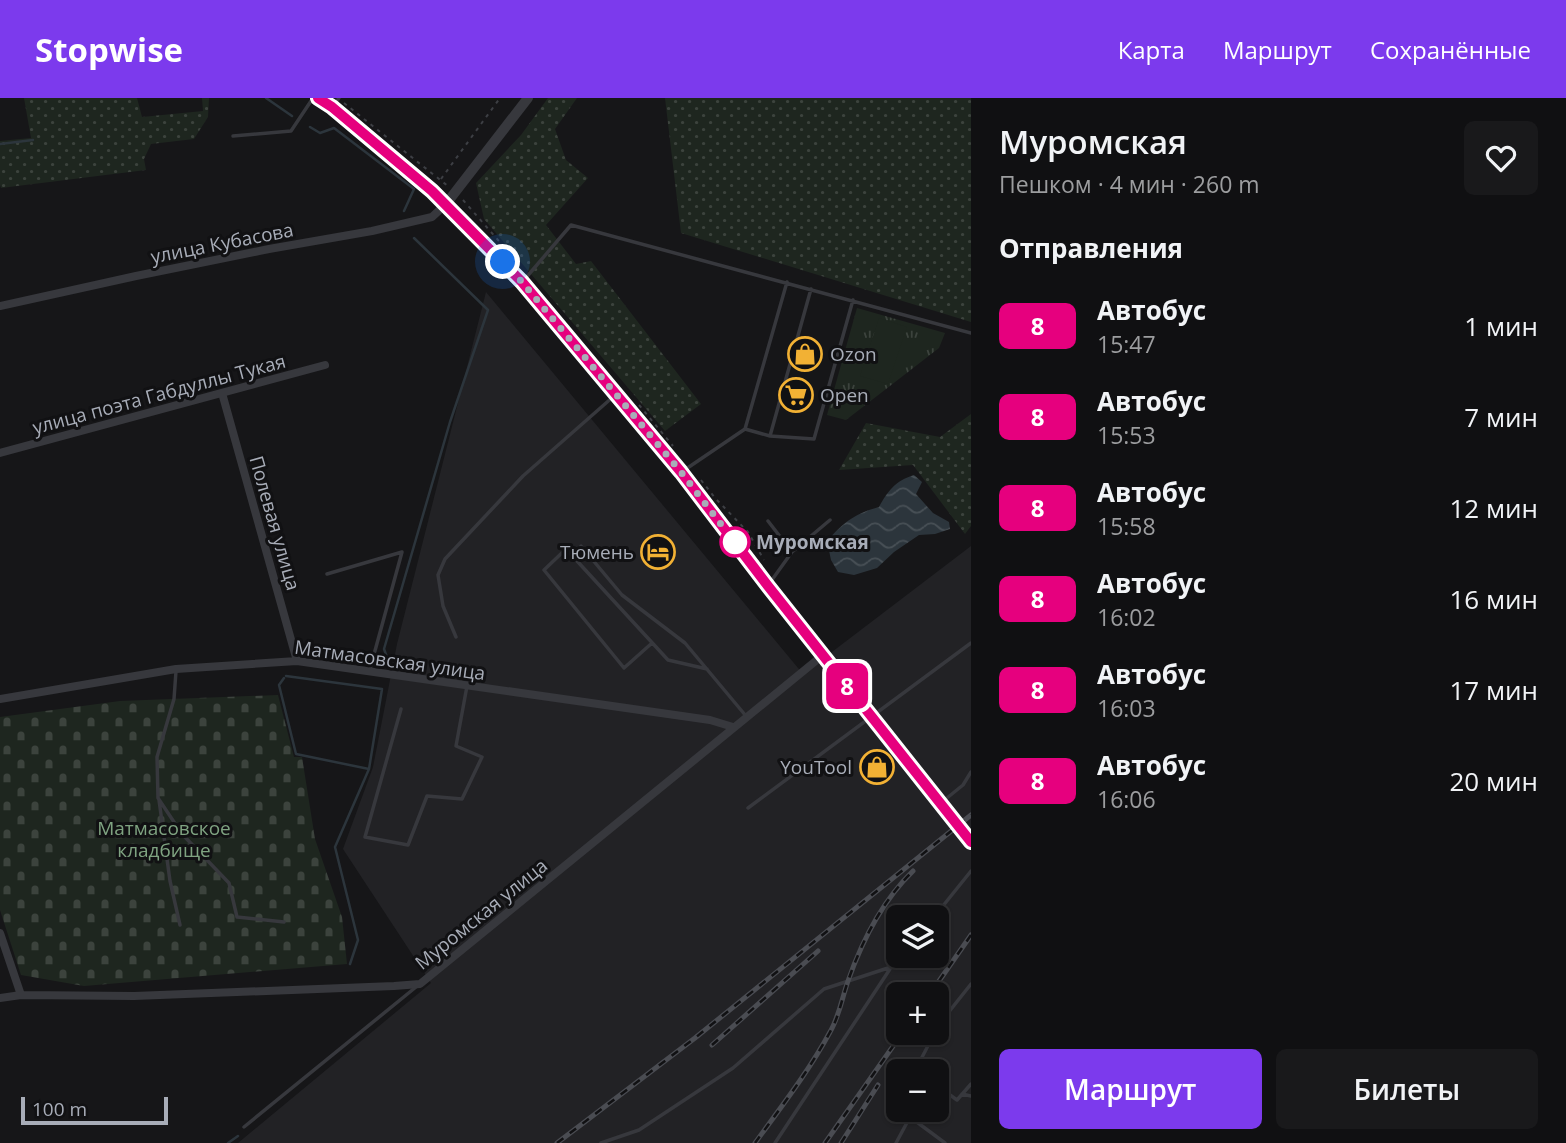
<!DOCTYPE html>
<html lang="ru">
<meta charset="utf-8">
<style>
:root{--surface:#101012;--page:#19191b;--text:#f1f3f6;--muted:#9c9d9f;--line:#303032;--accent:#7c3aed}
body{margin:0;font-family:"Open Sans",sans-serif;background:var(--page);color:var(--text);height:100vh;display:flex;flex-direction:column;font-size:26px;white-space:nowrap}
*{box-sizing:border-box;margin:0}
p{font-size:23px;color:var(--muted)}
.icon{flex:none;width:38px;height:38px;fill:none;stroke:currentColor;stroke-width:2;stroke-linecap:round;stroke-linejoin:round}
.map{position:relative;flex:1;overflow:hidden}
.panel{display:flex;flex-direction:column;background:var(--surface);width:595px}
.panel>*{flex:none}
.badge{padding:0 14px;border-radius:10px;font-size:24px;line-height:46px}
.fabs{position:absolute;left:886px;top:807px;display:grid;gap:14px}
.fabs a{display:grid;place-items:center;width:63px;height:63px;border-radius:10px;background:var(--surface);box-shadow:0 2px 5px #0004,0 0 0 2px var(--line);font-size:35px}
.scale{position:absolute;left:21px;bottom:18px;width:147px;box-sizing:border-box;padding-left:7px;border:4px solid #a8adb8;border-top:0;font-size:19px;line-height:24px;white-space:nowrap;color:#a8adb8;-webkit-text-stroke:5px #111113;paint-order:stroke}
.you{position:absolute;width:35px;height:35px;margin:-18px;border:5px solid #fff;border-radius:50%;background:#1a73e8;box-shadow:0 0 0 10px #1a73e833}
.map>.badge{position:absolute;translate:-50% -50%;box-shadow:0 0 0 4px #fff}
h2{padding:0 28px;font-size:26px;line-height:63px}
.round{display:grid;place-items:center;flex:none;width:74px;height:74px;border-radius:10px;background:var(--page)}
.overview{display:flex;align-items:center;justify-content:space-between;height:119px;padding:0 28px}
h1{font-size:33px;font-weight:600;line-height:52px}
.button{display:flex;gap:14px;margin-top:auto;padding:14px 28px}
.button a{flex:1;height:80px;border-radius:10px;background:var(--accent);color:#fff;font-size:28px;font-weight:600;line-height:80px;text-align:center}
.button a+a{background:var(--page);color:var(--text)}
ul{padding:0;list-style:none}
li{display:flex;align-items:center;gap:21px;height:91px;padding:0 28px}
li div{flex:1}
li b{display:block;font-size:26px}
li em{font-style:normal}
li .badge{min-width:77px;font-weight:700;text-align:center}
header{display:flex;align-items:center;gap:42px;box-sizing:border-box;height:98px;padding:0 35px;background:var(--accent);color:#fff}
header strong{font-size:33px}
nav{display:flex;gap:38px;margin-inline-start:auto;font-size:24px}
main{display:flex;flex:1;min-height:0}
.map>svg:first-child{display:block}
.built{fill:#222225;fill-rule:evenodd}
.grass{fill:url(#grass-dots)}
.cemetery{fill:url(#cemetery-stones)}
.park{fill:url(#park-tufts)}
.pitch{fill:#1e261f}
.water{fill:url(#water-waves)}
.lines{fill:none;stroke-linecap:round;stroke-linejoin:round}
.stream{stroke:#2c353c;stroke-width:2.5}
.path{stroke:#3d3f44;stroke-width:2;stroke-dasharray:3.5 5;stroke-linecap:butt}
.service{stroke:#37383d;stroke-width:3.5}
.minor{stroke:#37383d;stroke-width:8}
.tertiary{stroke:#37383d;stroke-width:10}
.secondary{stroke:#45474d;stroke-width:10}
.rail-casing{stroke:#4a4c52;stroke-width:5}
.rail{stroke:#111113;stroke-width:2.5;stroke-dasharray:8;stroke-linecap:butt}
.line-casing{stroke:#fff;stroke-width:16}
.line{stroke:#e6007e;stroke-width:10}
.walk{stroke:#a8adb8;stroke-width:7;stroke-dasharray:0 12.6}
.stop-dot{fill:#fff;stroke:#e6007e;stroke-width:3.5}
.labels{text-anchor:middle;stroke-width:6;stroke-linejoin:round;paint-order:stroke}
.street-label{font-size:19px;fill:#a8adb8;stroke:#111113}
.poi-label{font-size:19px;fill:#a8adb8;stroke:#111113;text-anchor:start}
.stop-label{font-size:19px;font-weight:bold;fill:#a8adb8;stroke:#111113;text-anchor:start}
.park-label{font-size:19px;fill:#7fa381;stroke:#111113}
</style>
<header>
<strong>Stopwise</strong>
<nav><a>Карта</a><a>Маршрут</a><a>Сохранённые</a></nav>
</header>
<main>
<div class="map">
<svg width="971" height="1045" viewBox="0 0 971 1045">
<defs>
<pattern id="grass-dots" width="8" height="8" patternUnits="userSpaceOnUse" patternTransform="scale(1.75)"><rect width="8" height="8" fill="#1e261f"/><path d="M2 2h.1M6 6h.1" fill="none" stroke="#3c433d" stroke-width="1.8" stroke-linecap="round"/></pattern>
<pattern id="cemetery-stones" width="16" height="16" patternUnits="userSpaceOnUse" patternTransform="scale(1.75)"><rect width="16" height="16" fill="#1e261f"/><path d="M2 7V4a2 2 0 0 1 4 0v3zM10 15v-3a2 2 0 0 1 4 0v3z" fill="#3c433d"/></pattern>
<pattern id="park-tufts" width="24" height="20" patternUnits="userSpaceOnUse" patternTransform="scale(1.75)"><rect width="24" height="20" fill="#1e261f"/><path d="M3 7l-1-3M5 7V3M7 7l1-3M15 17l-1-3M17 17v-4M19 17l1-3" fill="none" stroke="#3c433d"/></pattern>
<pattern id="water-waves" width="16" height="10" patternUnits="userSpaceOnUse" patternTransform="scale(1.75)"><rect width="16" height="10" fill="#2c353c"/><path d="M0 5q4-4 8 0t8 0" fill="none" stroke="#485056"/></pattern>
</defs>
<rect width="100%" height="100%" fill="#161618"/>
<!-- built -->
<path class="built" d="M 486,194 L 803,576 L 971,448 L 971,1045 L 238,1045 L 431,885 L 343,751 L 373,669 L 397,546 ZM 898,819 L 936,819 L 936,858 L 898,858 ZM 898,896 L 936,896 L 936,934 L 898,934 ZM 898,973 L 936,973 L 936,1012 L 898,1012 Z"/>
<!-- grass -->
<path class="grass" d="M 24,0 L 137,0 L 142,19 L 203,13 L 202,0 L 209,0 L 208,19 L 194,41 L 151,46 L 144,61 L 146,72 L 1,90 L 0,87 L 0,43 L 31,40 Z
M 548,0 L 577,0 L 555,31 L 566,62 L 588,80 L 546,127 L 576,166 L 591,163 L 701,306 L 665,333 L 484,121 L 476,85 L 521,37 Z
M 665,0 L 971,0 L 971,224 L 681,135 Z
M 971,316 L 971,428 L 965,436 L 913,367 L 839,372 L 866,325 L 940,339 Z"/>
<!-- cemetery -->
<path class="cemetery" d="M 278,597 L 294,659 L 302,659 L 315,741 L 342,819 L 347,866 L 84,888 L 21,877 L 0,812 L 0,619 L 120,603 Z"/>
<!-- park -->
<path class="park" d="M 857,210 L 945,235 L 939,250 L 846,322 L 827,317 Z"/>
<!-- pitch -->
<path class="pitch" d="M 879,220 L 907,229 L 888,286 L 860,278 Z"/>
<!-- water -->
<path class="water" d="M 914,377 L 922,384 L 916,396 L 933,415 L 949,424 L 950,431 L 935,436 L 919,437 L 894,454 L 877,470 L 854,477 L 838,474 L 831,462 L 827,443 C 844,424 854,416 879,409 C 888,393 895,383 914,377 Z"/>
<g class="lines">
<!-- stream -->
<path class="stream" d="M 266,0 L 292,18
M 310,29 L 320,35 L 334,30 L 414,91 L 404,113
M 0,46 L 33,42
M 389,565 L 384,551 L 450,324 L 488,212 L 414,140
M 286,578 L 382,591 L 369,671 L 335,749 L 358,842 L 350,866
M 284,580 L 279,587 L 296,656 L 369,671
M 228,1045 L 238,1038"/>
<!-- path -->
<path class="path" d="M 344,5 L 449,89
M 441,81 L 500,0
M 463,102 L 512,158
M 639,307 L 673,348
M 701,382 L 715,400 L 748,434 L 764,462"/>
<!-- service -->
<path class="service" d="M 333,8 L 339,0
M 233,38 L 291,33 L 313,0
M 524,182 L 571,127 L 971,235
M 745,331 L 770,338 L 814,341 L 853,202
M 770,338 L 811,191
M 683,373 L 745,331 L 787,184
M 768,423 L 792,454 L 769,486
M 581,448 L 622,497 L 685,545 L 746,618
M 792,454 L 830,422
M 327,476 L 402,454 L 370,571
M 456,539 L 443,508 L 438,477 L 445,461 L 523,378 L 614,298
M 652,545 L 624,570 L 544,472 L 566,451 L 668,562 L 707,571
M 176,573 L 174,601 L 157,659 L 158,700 L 182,736 L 229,785 L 237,819 L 284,824
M 401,611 L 365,739 L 408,747 L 427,698 L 462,701 L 482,659 L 456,648 L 467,588
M 159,702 L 170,783 L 180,827
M 942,704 L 963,687 L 971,674
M 748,710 L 971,545
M 934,819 L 971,773
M 936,932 L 940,925 L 971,886
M 918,973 L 916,971 L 935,934
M 936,987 L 957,1002 L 971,986
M 962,996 L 971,998
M 244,1029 L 416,889
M 601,1045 L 639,1032 L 733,970 L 824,891 L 891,869 L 901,858
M 775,1045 L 890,871
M 896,1045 L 910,1019 L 945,1045"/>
<!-- minor -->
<path class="minor" d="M 0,208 L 136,178 L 269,151 L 372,133 L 432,119 L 446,106
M 222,295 L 297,563
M 0,355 L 325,267
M 0,601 L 176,571 L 297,563 L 710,622 L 733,629
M 0,835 L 21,897
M 0,900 L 21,897 L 134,898 L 394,888 L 420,886 L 823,557"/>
<!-- tertiary -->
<path class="tertiary" d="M 446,106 L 528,0"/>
<!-- secondary -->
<path class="secondary" d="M 318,0 L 332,10 L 432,93 L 522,184 L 681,375 L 768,488 L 971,744"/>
<!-- rail casing -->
<g class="rail-casing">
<path id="rail" d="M 930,896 L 971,837
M 712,947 L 818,853
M 557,1045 L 695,940 L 971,717
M 755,1045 C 781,1009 809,973 830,934 C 839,919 842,900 848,883 C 862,843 882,803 913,773
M 825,1045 L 903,934
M 841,1045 L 878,987"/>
</g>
<!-- rail -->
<use href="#rail" class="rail"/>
</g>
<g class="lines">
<!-- line casing -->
<g class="line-casing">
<path id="line" d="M 318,0 L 332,9 L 432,93 L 522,184 L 681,374 L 768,488 L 971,744"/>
</g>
<!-- line -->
<use href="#line" class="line"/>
<!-- walk -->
<path class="walk" d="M 503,164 L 522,184 L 681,374 L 740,451 L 735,444"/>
</g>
<!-- icons -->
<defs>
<g id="shop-ring" transform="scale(1.75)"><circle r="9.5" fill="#111113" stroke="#f2b134" stroke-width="1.5"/><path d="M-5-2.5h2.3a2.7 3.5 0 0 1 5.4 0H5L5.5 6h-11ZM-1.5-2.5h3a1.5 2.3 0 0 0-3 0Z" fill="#f2b134"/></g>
<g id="supermarket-ring" transform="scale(1.75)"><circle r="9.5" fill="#111113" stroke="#f2b134" stroke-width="1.5"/><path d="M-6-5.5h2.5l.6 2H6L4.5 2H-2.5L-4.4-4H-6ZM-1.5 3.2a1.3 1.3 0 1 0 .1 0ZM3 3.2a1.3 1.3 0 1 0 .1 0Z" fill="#f2b134"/></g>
<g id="hotel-ring" transform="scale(1.75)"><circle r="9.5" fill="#111113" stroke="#f2b134" stroke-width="1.5"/><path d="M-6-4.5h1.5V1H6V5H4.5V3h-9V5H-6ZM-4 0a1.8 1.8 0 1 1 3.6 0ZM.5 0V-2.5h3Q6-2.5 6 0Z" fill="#f2b134"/></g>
</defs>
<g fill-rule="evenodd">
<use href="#shop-ring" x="805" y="256"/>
<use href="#supermarket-ring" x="796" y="297"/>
<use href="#hotel-ring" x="658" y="454"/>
<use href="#shop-ring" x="877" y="669"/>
</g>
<!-- markers -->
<circle class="stop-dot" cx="735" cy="444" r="14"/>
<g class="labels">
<!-- street labels -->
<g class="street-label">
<text transform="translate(222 145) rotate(-11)" y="7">улица Кубасова</text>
<text transform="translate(159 296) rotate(-15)" y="7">улица поэта Габдуллы Тукая</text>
<text transform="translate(275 425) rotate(74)" y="7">Полевая улица</text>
<text transform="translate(390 562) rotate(8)" y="7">Матмасовская улица</text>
<text transform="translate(481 816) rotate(-39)" y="7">Муромская улица</text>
</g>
<!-- poi labels -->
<g class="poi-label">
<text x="830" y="263">Ozon</text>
<text x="820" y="304">Open</text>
<text x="634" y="461" text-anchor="end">Тюмень</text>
<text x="852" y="676" text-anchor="end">YouTool</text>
</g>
<!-- stop labels -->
<g class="stop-label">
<text x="756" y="451">Муромская</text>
</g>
<!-- park labels -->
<g class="park-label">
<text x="164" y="737">Матмасовское<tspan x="164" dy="22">кладбище</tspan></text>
</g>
</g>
</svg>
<div class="fabs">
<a><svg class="icon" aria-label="layers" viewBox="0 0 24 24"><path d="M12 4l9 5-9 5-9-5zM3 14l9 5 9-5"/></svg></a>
<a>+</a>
<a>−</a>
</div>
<div class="scale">100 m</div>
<div class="you" style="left:503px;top:164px"></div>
<b class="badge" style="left:847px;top:588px;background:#e6007e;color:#fff">8</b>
</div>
<section class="panel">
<div class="overview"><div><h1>Муромская</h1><p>Пешком · 4 мин · 260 m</p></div><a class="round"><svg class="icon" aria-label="heart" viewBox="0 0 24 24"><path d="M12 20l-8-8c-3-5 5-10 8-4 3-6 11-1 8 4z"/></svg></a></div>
<h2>Отправления</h2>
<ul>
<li><span class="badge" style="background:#e6007e;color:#fff">8</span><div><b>Автобус</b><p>15:47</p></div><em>1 мин</em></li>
<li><span class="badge" style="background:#e6007e;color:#fff">8</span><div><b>Автобус</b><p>15:53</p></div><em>7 мин</em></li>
<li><span class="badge" style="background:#e6007e;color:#fff">8</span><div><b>Автобус</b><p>15:58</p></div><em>12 мин</em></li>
<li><span class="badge" style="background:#e6007e;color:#fff">8</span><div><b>Автобус</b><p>16:02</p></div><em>16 мин</em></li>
<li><span class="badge" style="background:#e6007e;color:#fff">8</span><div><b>Автобус</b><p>16:03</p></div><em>17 мин</em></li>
<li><span class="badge" style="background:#e6007e;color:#fff">8</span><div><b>Автобус</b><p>16:06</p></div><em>20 мин</em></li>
</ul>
<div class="button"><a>Маршрут</a><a>Билеты</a></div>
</section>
</main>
